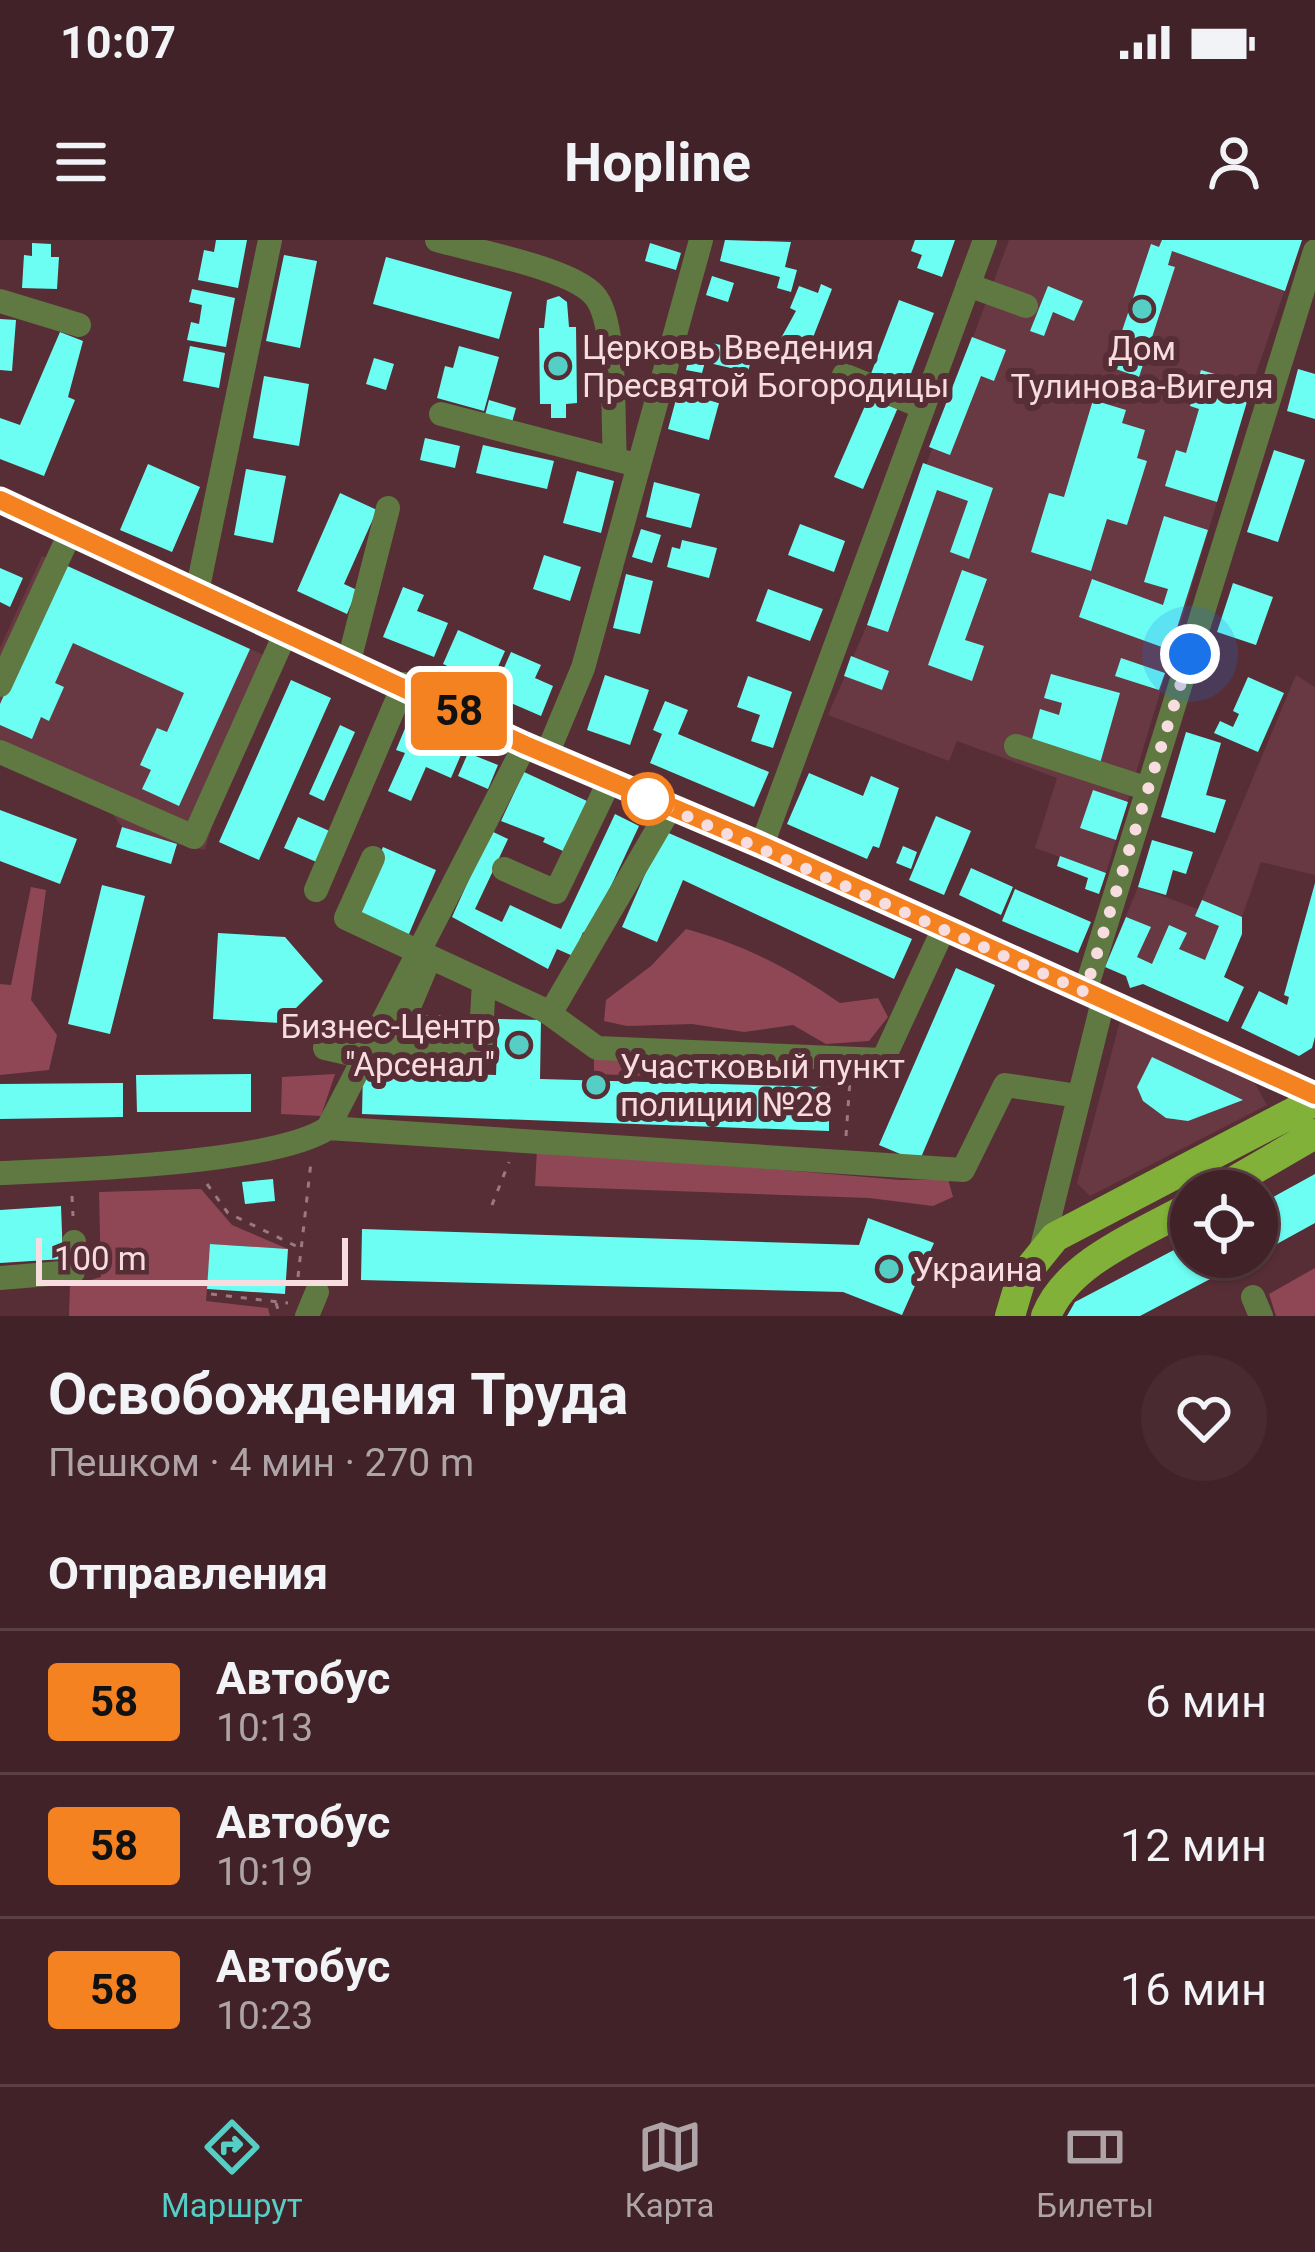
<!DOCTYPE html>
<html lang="ru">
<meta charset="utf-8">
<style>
:root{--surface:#412228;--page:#482a30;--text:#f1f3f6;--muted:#aea4a8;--line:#5a3f45;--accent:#55cec5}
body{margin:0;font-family:Roboto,sans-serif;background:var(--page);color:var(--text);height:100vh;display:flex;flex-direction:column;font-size:45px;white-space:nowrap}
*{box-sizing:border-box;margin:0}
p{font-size:39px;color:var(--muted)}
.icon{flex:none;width:66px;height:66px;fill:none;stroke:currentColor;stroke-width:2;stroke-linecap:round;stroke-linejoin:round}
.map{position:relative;height:1076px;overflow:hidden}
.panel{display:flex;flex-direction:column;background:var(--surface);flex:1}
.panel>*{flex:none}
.badge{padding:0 24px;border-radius:9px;font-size:42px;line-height:78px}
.fabs{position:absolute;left:1170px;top:930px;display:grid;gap:24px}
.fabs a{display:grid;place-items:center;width:108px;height:108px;border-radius:50%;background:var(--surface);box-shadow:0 3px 9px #0004,0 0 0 3px var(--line);font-size:60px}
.scale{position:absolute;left:36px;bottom:30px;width:312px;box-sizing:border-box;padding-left:12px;border:6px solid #f7dce0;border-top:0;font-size:33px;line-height:42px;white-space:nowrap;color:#f7dce0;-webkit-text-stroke:9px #572e36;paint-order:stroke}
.you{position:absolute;width:60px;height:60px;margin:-30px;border:9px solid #fff;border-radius:50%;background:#1a73e8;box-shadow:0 0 0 18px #1a73e833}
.map>.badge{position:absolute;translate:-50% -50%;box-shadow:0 0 0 6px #fff}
h2{padding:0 48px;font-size:45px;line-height:108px}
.round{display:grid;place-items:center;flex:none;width:126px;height:126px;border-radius:63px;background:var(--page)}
.summary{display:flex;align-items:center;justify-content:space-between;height:204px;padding:0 48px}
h1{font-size:57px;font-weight:700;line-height:90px}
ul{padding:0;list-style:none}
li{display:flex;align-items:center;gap:36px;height:144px;padding:0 48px;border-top:3px solid var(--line)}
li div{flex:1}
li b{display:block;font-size:45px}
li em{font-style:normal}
li .badge{min-width:132px;font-weight:700;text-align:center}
.status{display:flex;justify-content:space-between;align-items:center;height:84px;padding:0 60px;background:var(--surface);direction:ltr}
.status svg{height:33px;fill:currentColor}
header{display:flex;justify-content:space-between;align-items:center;height:156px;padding:0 48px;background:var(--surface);font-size:54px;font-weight:700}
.tab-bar{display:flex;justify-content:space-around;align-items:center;height:168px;border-top:3px solid var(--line);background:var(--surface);font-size:33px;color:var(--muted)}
.tab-bar a{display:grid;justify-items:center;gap:6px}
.tab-bar .on{color:var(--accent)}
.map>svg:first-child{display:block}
.built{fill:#683942}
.green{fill:#8f4756}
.building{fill:#6dfef3}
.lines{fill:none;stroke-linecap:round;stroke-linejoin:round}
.path{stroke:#9c797f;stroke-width:3;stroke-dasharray:6 9;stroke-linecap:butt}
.minor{stroke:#607842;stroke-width:24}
.major{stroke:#81b138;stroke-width:30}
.line-casing{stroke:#fff;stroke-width:27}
.line{stroke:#f58220;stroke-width:18}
.walk{stroke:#f7dce0;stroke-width:12;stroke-dasharray:0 21.6}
.poi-dot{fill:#55cec5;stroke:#572e36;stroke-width:4.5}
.stop-dot{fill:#fff;stroke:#f58220;stroke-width:6}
.labels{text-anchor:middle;stroke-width:12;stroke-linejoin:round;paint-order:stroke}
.poi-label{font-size:33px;fill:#f7dce0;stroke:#572e36;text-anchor:start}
</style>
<div class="status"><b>10:07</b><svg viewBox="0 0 49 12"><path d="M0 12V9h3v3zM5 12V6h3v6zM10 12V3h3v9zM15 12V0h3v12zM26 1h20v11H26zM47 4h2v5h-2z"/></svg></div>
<header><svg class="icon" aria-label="menu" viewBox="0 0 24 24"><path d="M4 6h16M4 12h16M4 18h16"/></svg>Hopline<svg class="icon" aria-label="person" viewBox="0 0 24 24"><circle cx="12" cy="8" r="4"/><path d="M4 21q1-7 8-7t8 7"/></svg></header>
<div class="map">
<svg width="1315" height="1076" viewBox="0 0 1315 1076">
<rect width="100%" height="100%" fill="#572e36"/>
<!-- built -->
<path class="built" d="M 1009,0 L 1302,0 L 1252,145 L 1106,633 L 1035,608 L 1057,538 L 957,501 L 949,521 L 828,475 L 867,385 Z
M 42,316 L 282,423 L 218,566 L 205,610 L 177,604 L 171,624 L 116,607 L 122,587 L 108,568 L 0,521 L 0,408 Z
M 1296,435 L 1315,447 L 1315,635 L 1261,622 L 1242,677 L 1242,694 L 1224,737 L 1244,747 L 1228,782 L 1144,744 L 1130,748 L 1125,736 L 1105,727 L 1138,647 L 1198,669 Z
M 1120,781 L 1253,840 L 1267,865 L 1090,956 L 1077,943 Z"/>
<!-- green -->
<path class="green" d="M 31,647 L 46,650 L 31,760 L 57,795 L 49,830 L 0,835 L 0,744 L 11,745 Z
M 686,689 C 745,705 791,729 840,763 L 878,758 L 888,777 L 869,801 L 826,804 L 793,785 L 744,792 L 692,784 L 627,786 L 604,781 L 606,760 L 651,726 Z
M 594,815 L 759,820 L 759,840 L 594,834 Z
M 335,834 L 321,876 L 281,874 L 282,837 Z
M 537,909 L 901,940 L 948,939 L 953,957 L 933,966 L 869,958 L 535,946 Z
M 201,949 L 232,985 L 288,1009 L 211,1004 L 206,1061 L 268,1068 L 270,1076 L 69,1076 L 70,1046 L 101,1037 L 99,952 Z
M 1315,1028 L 1315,1076 L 1276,1076 L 1269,1054 Z"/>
<!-- building -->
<path class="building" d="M 216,0 L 247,0 L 238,48 L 198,40 L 204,10 L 214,12 Z
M 725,0 L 791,2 L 785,27 L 797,30 L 791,52 L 777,48 L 780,37 L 720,21 Z
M 915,0 L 955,0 L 942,37 L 917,28 L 922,15 L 911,11 Z
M 1162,0 L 1302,0 L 1285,51 L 1172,11 L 1168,25 L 1175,27 L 1139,137 L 1110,127 L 1151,4 L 1159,7 Z
M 32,3 L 51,4 L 51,17 L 59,17 L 57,49 L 22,48 L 24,15 L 32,16 Z
M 650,3 L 681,13 L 676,30 L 645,21 Z
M 284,15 L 317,21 L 300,108 L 266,101 Z
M 386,17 L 512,52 L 499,99 L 373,64 Z
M 712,36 L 734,43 L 728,62 L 706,55 Z
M 821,44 L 832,49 L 812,100 L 806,98 L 802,109 L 780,100 L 796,71 L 790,68 L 799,46 L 818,53 Z
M 1048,46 L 1083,61 L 1074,81 L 1053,72 L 1044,96 L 1030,91 Z
M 192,49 L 235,58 L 226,107 L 187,100 L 191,82 L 199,84 L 202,65 L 189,62 Z
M 559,56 L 567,62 L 569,87 L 576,87 L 577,163 L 566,164 L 566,178 L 551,178 L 551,164 L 540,164 L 539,88 L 544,88 L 547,60 Z
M 899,60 L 934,73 L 904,152 L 869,139 Z
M 0,79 L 16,80 L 12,131 L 0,130 Z
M 60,92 L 83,101 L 68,157 L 75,160 L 44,236 L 0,219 L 0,178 L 20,185 Z
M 972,97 L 1006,110 L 994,141 L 981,136 L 950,215 L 929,207 Z
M 693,99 L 753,112 L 748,132 L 705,122 L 702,133 L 686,130 Z
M 190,106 L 225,113 L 219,148 L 183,141 Z
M 459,106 L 499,117 L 484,171 L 437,158 L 445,126 L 453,128 Z
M 374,118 L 394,124 L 386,150 L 366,144 Z
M 1298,129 L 1315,134 L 1315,179 L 1287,171 Z
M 1201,130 L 1252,145 L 1217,262 L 1165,246 L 1176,210 L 1186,213 L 1199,169 L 1190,166 Z
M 264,136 L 309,144 L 299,206 L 253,198 Z
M 678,152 L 719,163 L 709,200 L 668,189 Z
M 871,152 L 899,165 L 863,249 L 834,237 Z
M 489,160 L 516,168 L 511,186 L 484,179 Z
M 1093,160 L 1126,170 L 1122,183 L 1145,190 L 1137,218 L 1147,221 L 1127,285 L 1107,279 L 1091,331 L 1031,312 L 1049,253 L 1064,257 Z
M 425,198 L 460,206 L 455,228 L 420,220 Z
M 483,205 L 554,221 L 547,249 L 476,233 Z
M 1274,210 L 1305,220 L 1278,302 L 1247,292 Z
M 923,223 L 993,248 L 969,319 L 950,312 L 968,261 L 937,250 L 888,392 L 867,385 Z
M 148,224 L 200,247 L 172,312 L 120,290 Z
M 246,229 L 286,236 L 273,303 L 234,295 Z
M 577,231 L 614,241 L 601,293 L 563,283 Z
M 654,242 L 700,254 L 691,288 L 646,277 Z
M 340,253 L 377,270 L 344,344 L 357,350 L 347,374 L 297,351 Z
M 1164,276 L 1208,290 L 1170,410 L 1079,377 L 1092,339 L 1163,365 L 1168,349 L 1144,342 Z
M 800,284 L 845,301 L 834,332 L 788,315 Z
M 641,289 L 661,295 L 652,323 L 632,317 Z
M 682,300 L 717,308 L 709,338 L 667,327 L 672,307 L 680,309 Z
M 544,315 L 581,327 L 570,361 L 533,349 Z
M 63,324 L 250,409 L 179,566 L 142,549 L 151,530 L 140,525 L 157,488 L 167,492 L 184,453 L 73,403 L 55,443 L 64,447 L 49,481 L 41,477 L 32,499 L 0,485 L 0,464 Z
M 0,328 L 23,338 L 10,367 L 0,362 Z
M 962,330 L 987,339 L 965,400 L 984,406 L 972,441 L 928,425 Z
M 626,334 L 653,341 L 640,394 L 613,388 Z
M 1233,343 L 1273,357 L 1256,405 L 1217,392 Z
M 403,347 L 424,355 L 417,371 L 448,383 L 434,417 L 383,397 Z
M 768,349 L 823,369 L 810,401 L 756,381 Z
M 458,390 L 505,411 L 490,445 L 443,424 Z
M 511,412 L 541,425 L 535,438 L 553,446 L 541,476 L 492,455 Z
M 851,416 L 889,431 L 882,450 L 844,436 Z
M 1121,418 L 1165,433 L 1159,450 L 1115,436 Z
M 1051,434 L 1120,453 L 1099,527 L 1030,507 L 1040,469 L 1059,475 L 1062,463 L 1044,458 Z
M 605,435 L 649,450 L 630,505 L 587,490 Z
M 748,436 L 792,452 L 773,508 L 751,501 L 760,475 L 737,467 Z
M 1248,437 L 1284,453 L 1258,512 L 1214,493 L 1220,481 L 1233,487 L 1239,474 L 1233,471 Z
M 291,440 L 331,458 L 259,620 L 219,602 Z
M 665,461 L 688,470 L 678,494 L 769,532 L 754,567 L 650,523 L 662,494 L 653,490 Z
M 340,485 L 355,492 L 324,561 L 309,554 Z
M 406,486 L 463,510 L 451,538 L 426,527 L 411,561 L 388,551 L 405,513 L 396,510 Z
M 1186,492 L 1221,503 L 1206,555 L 1226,560 L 1215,593 L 1161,577 Z
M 468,513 L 498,525 L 488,549 L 458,536 Z
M 524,532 L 587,561 L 563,611 L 543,602 L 545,598 L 501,581 Z
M 809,533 L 863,556 L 871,536 L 899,548 L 879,608 L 873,606 L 867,619 L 787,584 Z
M 1093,550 L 1128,562 L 1116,600 L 1080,588 Z
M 0,570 L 77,599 L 60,644 L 0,621 Z
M 615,574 L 639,586 L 588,695 L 583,692 L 573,716 L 557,709 L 548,729 L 452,677 L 491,591 L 508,599 L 475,669 L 502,682 L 510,665 L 561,689 Z
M 936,576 L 971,591 L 944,655 L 909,640 Z
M 298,577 L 334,593 L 321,624 L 284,608 Z
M 122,587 L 177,604 L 171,624 L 116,607 Z
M 664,591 L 912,699 L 894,739 L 683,640 L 657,702 L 622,687 Z
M 1152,600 L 1193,612 L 1186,634 L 1173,630 L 1166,655 L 1138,647 Z
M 903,606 L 917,612 L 911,629 L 896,623 Z
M 383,607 L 436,630 L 406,701 L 352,678 Z
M 1060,616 L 1106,633 L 1099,654 L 1085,649 L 1088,638 L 1057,626 Z
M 971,628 L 1013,647 L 1001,675 L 959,655 Z
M 1315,643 L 1315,797 L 1312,808 L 1299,816 L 1241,788 L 1259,751 L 1287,765 L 1289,757 L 1284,755 Z
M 102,645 L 145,656 L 110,794 L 68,784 Z
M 1015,649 L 1091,682 L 1078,713 L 1002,681 Z
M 1202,660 L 1242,677 L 1242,694 L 1224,737 L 1244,747 L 1228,782 L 1143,744 L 1130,748 L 1126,736 L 1105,727 L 1126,677 L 1151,687 L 1137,717 L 1152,724 L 1169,685 L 1187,693 L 1179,709 L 1205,720 L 1219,686 L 1195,676 Z
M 218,693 L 285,697 L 323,741 L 281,783 L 213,779 Z
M 956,728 L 995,745 L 919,922 L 879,905 Z
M 425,775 L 457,776 L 456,800 L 424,798 Z
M 498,779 L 541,780 L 540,839 L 829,847 L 829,891 L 362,874 L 363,831 L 496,835 Z
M 1152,817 L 1243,860 L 1188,881 L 1166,878 L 1143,861 L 1137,847 Z
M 251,834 L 251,872 L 137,872 L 136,835 Z
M 123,843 L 123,877 L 0,879 L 0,844 Z
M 1315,934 L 1315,983 L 1257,1015 L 1257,966 Z
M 273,939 L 275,961 L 245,964 L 242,942 Z
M 61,966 L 63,1019 L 0,1023 L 0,970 Z
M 868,978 L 934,1003 L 902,1075 L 843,1052 L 361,1040 L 362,989 L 859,1005 Z
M 1191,1001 L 1191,1017 L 1252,1017 L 1140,1076 L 1067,1076 L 1075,1062 Z
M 210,1004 L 288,1009 L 285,1054 L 207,1049 Z"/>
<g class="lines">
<!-- path -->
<path class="path" d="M 846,896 L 850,840
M 207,944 L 228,973 L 300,1008
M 72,956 L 73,976
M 492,965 L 509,922
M 298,1037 L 311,922
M 211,1054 L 288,1063
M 276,1063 L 280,1076"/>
<!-- minor -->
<path class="minor" d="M 437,0 C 474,11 570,28 594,55 C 618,81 612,181 615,218
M 968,45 L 1026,66
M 0,61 L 79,85
M 844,135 L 923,167
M 441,174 L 629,223
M 0,260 L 525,505 L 762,605 L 1315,855
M 197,352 L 270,0
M 349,421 L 388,268
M 0,445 L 71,291
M 1016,506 L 1148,549
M 0,512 L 194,597 L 286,392
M 547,514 L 583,428 L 701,0
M 670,568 L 550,774 L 597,808 L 883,820 L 944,688
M 762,605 L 985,0
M 373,618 L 346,678 L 419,712
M 504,629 L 556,652 L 609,542
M 316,650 L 404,444
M 484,742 L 480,812 L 392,807 L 430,717 L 540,768 L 550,774
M 1085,752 L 1315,11
M 325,808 L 365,817
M 328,888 L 525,505
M 0,933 C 71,930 275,924 328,888 L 963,930 L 1005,845 L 1078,856
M 1041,1011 L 1103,761
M 0,1038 L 73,1032 L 74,1002
M 1253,1057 L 1261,1076
M 307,1076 L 317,1052"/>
<!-- major -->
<path class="major" d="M 1217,951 L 1315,894
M 1010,1076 L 1021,1039 L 1055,997 L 1315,861
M 1046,1076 C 1068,1021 1142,994 1191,966"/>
</g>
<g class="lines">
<!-- line casing -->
<g class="line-casing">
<path id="line" d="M 0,260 L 525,505 L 761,605 L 1315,855"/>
</g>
<!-- line -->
<use href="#line" class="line"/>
<!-- walk -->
<path class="walk" d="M 648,559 L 1085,752 L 1190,414"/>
</g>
<!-- markers -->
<g class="poi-dot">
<circle cx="1142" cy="69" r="12"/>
<circle cx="558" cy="126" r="12"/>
<circle cx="519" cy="805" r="12"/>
<circle cx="596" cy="845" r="12"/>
<circle cx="889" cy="1029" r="12"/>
</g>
<circle class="stop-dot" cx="648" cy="559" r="24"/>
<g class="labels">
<!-- poi labels -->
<g class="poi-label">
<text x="582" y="119">Церковь Введения<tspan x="582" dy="38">Пресвятой Богородицы</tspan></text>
<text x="1142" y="120" text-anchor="middle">Дом<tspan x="1142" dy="38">Тулинова-Вигеля</tspan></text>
<text x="495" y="798" text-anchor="end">Бизнес-Центр<tspan x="495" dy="38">"Арсенал"</tspan></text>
<text x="620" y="838">Участковый пункт<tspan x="620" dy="38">полиции №28</tspan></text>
<text x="913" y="1041">Украина</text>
</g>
</g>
</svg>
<div class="fabs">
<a><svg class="icon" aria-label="locate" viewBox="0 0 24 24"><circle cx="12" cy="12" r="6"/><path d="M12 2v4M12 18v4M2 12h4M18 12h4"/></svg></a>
</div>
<div class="scale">100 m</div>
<div class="you" style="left:1190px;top:414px"></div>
<b class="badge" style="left:459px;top:471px;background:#f58220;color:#111">58</b>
</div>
<section class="panel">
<div class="summary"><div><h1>Освобождения Труда</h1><p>Пешком · 4 мин · 270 m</p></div><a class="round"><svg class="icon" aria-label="heart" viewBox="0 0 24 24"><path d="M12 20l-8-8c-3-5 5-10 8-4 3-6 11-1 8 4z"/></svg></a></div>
<h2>Отправления</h2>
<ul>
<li><span class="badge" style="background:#f58220;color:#111">58</span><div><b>Автобус</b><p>10:13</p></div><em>6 мин</em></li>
<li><span class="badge" style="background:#f58220;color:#111">58</span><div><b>Автобус</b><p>10:19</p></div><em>12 мин</em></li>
<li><span class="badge" style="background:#f58220;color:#111">58</span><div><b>Автобус</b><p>10:23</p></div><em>16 мин</em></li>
</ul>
</section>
<nav class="tab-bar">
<a class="on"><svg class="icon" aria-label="directions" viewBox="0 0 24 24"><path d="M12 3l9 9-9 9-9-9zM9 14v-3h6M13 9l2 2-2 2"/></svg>Маршрут</a>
<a><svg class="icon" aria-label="map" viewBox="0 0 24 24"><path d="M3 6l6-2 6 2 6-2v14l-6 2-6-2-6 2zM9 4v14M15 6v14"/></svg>Карта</a>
<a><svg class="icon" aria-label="tickets" viewBox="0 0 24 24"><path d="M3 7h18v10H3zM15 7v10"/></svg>Билеты</a>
</nav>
